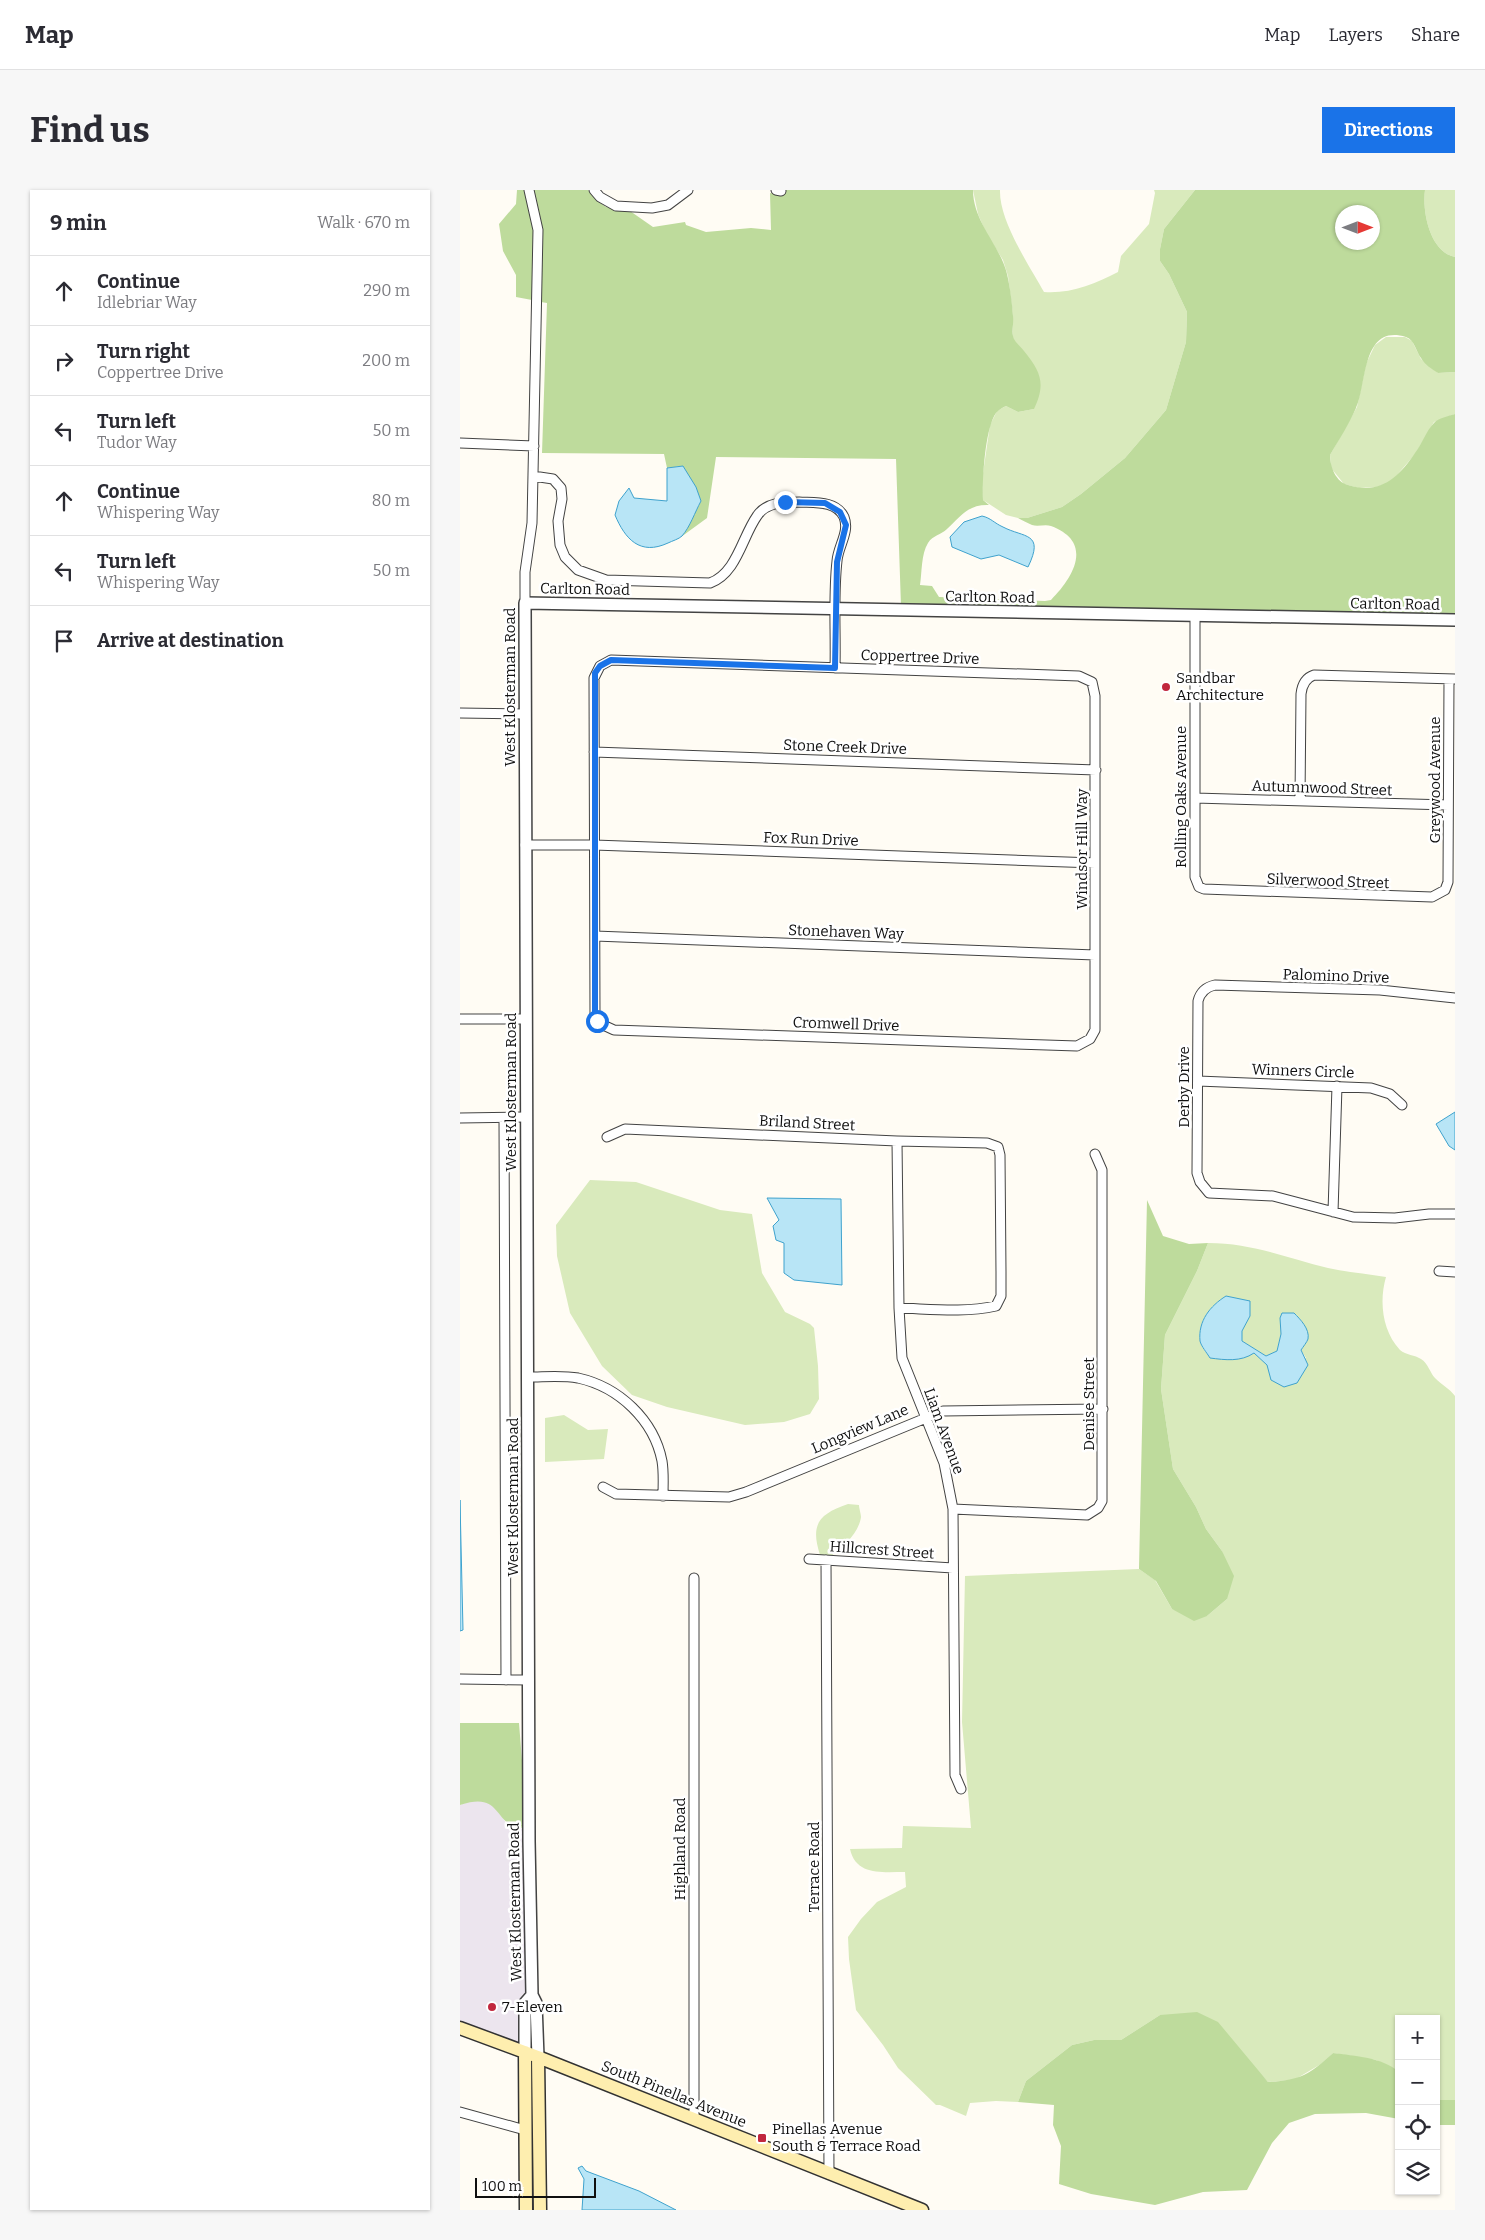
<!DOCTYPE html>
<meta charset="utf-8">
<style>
body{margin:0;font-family:Bitter,serif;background:#f7f7f7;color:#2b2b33}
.controls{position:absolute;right:15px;bottom:15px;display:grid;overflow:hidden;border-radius:0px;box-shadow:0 1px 4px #0004}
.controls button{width:45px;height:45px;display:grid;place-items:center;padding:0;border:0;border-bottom:1px solid #e1e1e2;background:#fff;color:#2b2b33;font:25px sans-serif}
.compass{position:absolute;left:875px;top:15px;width:45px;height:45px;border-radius:50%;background:#fff;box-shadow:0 1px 4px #0004;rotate:90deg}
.scale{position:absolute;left:15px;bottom:12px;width:121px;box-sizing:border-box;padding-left:5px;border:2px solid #101010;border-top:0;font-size:14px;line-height:18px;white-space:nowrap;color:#101010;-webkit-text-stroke:4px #fff;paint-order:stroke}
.stop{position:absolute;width:15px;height:15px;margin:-11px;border:4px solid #1a73e8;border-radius:50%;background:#fff}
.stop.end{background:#1a73e8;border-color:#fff;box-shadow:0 1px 5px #0008}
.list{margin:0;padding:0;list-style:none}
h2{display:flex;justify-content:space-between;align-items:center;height:65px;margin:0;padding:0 20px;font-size:21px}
h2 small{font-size:16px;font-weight:400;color:#7c7c81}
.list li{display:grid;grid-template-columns:32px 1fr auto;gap:15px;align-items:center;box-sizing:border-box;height:70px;padding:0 20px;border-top:1px solid #e1e1e2}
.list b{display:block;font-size:19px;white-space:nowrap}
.list p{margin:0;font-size:16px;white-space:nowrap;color:#7c7c81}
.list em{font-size:16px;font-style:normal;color:#7c7c81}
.icon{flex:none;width:28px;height:28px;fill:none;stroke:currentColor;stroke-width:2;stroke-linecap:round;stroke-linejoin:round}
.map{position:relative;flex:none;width:995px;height:2020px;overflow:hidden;border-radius:0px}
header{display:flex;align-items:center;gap:30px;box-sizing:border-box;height:70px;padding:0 25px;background:#fff;border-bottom:1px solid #e1e1e2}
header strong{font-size:24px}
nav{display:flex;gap:28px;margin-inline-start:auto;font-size:18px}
.intro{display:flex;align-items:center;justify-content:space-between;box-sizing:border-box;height:120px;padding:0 30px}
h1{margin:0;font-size:35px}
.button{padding:12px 22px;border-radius:0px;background:#1a73e8;color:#fff;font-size:18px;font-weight:700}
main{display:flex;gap:30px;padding:0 30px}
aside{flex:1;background:#fff;border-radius:0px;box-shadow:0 1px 4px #0004}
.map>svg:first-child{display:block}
.industrial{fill:#ece5ee}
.green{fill:#d9eabc;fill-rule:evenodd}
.forest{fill:#bedb9c;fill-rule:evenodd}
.water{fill:#b8e5f6;stroke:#3fa2cd}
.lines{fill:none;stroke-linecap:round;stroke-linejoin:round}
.minor-casing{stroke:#434343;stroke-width:11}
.tertiary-casing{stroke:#434343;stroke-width:14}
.secondary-casing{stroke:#323232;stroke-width:15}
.minor{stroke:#fff;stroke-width:9}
.tertiary{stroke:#fff;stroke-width:11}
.secondary{stroke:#feeeaf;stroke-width:12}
.route{stroke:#1a73e8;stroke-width:6}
.poi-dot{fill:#c1273e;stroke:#fff;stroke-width:2}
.labels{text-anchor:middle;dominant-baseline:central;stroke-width:5;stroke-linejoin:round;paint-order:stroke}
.street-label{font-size:15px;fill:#101010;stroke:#fff}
.poi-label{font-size:15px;fill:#101010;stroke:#fff;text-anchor:start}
</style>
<header>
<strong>Map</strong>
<nav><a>Map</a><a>Layers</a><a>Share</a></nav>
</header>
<div class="intro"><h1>Find us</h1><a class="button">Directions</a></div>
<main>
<aside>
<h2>9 min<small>Walk · 670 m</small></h2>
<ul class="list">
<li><svg class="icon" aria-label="ahead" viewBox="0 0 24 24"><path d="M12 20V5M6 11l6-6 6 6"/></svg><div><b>Continue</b><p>Idlebriar Way</p></div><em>290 m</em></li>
<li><svg class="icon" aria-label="right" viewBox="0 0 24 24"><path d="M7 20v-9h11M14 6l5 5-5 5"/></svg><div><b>Turn right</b><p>Coppertree Drive</p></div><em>200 m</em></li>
<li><svg class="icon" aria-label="left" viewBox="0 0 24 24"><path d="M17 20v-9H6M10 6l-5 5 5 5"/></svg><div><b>Turn left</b><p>Tudor Way</p></div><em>50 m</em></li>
<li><svg class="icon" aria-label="ahead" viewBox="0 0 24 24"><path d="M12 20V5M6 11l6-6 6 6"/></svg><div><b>Continue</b><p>Whispering Way</p></div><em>80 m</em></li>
<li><svg class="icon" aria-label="left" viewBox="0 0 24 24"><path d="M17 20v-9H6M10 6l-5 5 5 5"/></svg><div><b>Turn left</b><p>Whispering Way</p></div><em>50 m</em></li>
<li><svg class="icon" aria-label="arrive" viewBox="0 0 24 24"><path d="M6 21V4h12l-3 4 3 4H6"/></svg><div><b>Arrive at destination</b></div></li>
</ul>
</aside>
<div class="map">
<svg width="995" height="2020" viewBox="0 0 995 2020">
<rect width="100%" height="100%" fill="#fffcf4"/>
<!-- industrial -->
<path class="industrial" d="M 11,1611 L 24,1611 L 34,1616 L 47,1634 L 64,1638 L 67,1802 L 60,1856 L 0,1834 L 0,1615 Z"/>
<!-- green -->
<path class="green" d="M 513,0 L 540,0 C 539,31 569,75 584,102 C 610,104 635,94 658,82 L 661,66 L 689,34 L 695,3 L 694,0 L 735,0 L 704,39 L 700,59 L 700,71 L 709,84 L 727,122 L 726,152 L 706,220 L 665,268 L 621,304 L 602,317 L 567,328 L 558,328 L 546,325 L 523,310 L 522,290 L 530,235 L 537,221 L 546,216 L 558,222 L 574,219 L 553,148 L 553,125 L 548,86 L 543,70 L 526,43 L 518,24 Z
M 995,0 L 995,67 C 970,62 962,22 965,0 Z
M 926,147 L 945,147 L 952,151 L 961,169 L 978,183 L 995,182 L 995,224 L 974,232 L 956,263 L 931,292 L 917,297 L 899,298 L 884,294 L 871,278 L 870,265 L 897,217 L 906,174 L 915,155 Z
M 130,990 L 176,992 L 260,1020 L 292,1024 L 302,1083 L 325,1122 L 350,1134 L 354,1138 L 358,1176 L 359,1209 L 350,1224 L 324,1232 L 285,1235 L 207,1217 L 172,1205 L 142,1176 L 110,1123 L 97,1066 L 96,1035 Z
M 748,1053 C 792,1053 827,1068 868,1078 C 887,1082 907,1084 926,1087 C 919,1111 922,1141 940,1160 C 946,1165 955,1165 961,1169 C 968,1173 970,1183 975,1188 C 982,1195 989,1198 995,1206 L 995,1910 L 976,1910 L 976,1829 L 939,1829 L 939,1882 L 916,1870 L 873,1863 L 861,1874 L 834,1890 L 808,1892 L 795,1878 L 700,1825 L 661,1850 L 634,1850 L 612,1855 L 566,1891 L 558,1912 L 536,1911 L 510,1913 L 506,1926 L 480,1915 L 476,1915 L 438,1878 L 423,1855 L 396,1820 L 389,1769 L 388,1747 L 401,1729 L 417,1712 L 446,1697 L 445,1682 C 422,1682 396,1686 390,1659 L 442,1658 L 443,1636 L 511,1638 L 502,1532 L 505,1386 L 679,1379 L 695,1390 L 712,1419 L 747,1426 L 767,1409 L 762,1361 L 746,1339 L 736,1317 L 713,1279 L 701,1199 L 705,1145 L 737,1081 ZM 766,1106 L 789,1111 L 790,1126 L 782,1141 L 782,1151 L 806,1166 L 817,1161 L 821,1144 L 820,1128 L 840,1129 C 850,1143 849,1146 841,1160 L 846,1168 L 807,1175 L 794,1163 L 778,1169 L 750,1168 C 747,1163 740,1156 740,1151 C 738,1131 750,1116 766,1106 Z
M 104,1225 L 128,1240 L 148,1239 L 144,1269 L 85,1272 L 85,1228 Z
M 388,1314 L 399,1315 C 399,1318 401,1324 401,1327 C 399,1343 382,1358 371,1366 L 360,1365 C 350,1334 359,1324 388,1314 Z"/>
<!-- forest -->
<path class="forest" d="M 57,0 L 65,0 L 73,41 L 72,110 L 56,107 L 56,85 L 43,61 L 39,34 L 56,14 Z
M 74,0 L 128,0 L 136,10 L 146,17 L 170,21 L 193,37 L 225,32 L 226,35 L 246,42 L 291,38 L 311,40 L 310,3 L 324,5 L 325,0 L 513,0 C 513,32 540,55 547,84 C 550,97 552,113 553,126 C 554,133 551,143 554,149 C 556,153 561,157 564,161 C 581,182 586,194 574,219 L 558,222 L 546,216 C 542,218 538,220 536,223 C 525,238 522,291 523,310 L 529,315 C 508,314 500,327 487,339 C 481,345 473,345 468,353 C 461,364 462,383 460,395 L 472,396 L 479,407 L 585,411 L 591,410 C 614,387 634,352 591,336 C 585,334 578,337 572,335 C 567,333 562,330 558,328 L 567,328 L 602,317 L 621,304 L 665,268 L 706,220 L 726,152 L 727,122 L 709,84 L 700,71 L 700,59 L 704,39 L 735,0 L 965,0 C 962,22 970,62 995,67 L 995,182 L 978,183 C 972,179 965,175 961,168 C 956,162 955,150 946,147 C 901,133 907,196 896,218 C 889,234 879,250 870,265 C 870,277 876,292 888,295 C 920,305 938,288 955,263 C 962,254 966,241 974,233 C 978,228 989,226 995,224 L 995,423 L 441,416 L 436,269 L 256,267 L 247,328 L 221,347 L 241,311 L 223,276 L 207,278 L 204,264 L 82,263 L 87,113 L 81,112 L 83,40 ZM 882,22 L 912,22 L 912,52 L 882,52 Z
M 687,1010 L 703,1046 L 729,1054 L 748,1053 L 737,1081 L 705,1145 L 701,1199 L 713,1279 L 736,1317 L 746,1339 L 762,1361 L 774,1386 L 767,1409 L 747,1426 L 734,1431 L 712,1419 L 696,1391 L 679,1379 Z
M 0,1533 L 59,1533 L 64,1596 L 64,1638 C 32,1637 44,1600 0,1615 Z
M 737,1822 L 758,1832 L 808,1892 C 841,1890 849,1885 873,1863 C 895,1866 922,1867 939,1882 L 939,1929 L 906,1923 L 855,1924 L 829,1933 L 812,1953 L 787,2000 L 743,2002 L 695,2015 L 631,2004 L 599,1994 L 601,1956 L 593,1935 L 594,1915 L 558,1912 L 566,1891 L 612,1855 L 634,1850 L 661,1850 L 700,1825 Z
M 976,1910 L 995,1910 L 995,1935 L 976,1935 Z"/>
<!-- water -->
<path class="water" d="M 223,276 L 236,297 L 241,311 C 235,322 230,337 222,346 C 219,349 212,351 208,353 C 180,366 165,349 155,325 L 159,311 L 169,298 L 174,308 L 207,311 L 207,278 Z
M 522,326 C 531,328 534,333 543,337 C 564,348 585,342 568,377 L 539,365 L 521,369 L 492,357 L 490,347 L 504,332 Z
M 995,922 L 995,960 L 989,956 L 976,934 Z
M 307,1008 L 381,1009 L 382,1095 L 334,1090 L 324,1083 L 324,1053 L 316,1050 L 313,1036 L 319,1030 Z
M 766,1106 L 790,1111 L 790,1126 L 782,1141 L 782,1151 L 806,1166 L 817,1161 L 821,1144 L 820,1128 L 822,1123 L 834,1123 C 840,1129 850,1139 848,1149 C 847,1152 843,1157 841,1160 L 848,1175 L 837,1193 L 824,1197 L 811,1190 L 807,1175 L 794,1163 C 781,1172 765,1170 750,1168 C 747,1163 741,1156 740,1151 C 738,1131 750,1116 766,1106 Z
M 0,1310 L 3,1440 L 0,1441 Z
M 122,1976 L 126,1981 L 179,2001 L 216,2020 L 122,2020 L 124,1989 L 118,1978 Z"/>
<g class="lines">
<defs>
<path id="minor" d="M 134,0 L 140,7 L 156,16 L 192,18 L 208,15 L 228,0
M 316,0 L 321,1
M 0,253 L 74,256
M 73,286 L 93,289 L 101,298 L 102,309 L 98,331 L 100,355 L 105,367 L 118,380 L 146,390 L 250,393 C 277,383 282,347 297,326 C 306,312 324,312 339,312 C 353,313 376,310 384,327 C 390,342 378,356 377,371 C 373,406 376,443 375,478
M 65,413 L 65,382 L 72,333 L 78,40 L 69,0
M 735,426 L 735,687 L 739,697 L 744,699 L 972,707 L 985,700 L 988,692 L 989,489
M 151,470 L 619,486 L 632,492 L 635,506 L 635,840 L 630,849 L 617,856 L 154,840 L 141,834 L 135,826 L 134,488 L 140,476 Z
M 0,523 L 64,524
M 134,562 L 636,580
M 735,608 L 988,615
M 840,610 L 841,504 C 842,495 845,488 854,485 L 995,489
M 65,655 L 134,655 L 635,673
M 135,746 L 635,765
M 995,808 L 920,800 L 755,795 C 746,797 740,803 738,811 L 737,983 L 740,992 L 749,1003 L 813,1006 L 893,1027 L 935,1028 L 969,1024 L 995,1024
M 0,829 L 66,829
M 738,891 L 911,898 L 930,904 L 942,915
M 0,928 L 66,927
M 44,928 L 46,1490
M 147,947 L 165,939 L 437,951 L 527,953 L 538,957 L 540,965 L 541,1082 L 541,1106 L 536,1116 C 504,1123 471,1119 439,1118
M 437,951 L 439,1118 L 442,1168 L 484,1273 L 493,1319 L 495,1585 L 501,1599
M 873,1022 L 877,896
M 979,1081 L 995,1082
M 68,1187 C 84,1187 102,1185 118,1188 C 159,1197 194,1230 202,1271 C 204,1283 203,1295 203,1306
M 143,1297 L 156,1304 L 269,1307 L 286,1302 L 483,1221 L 643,1219
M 493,1319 L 627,1325 L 638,1318 L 642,1311 L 642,980 L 635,964
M 349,1369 L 493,1378
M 366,1370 L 369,1984
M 0,1489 L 69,1490
M 0,1922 L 65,1940
M 234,1930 L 234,1388"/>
<path id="tertiary" d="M 65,1862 L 65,1813 L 72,1805
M 78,1867 L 76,1813 L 72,1805 L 69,1651 L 65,413 L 995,430"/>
<path id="secondary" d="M 0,1838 L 78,1867 L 462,2020
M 65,1862 L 66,2020
M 78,1867 L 80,2020"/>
</defs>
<!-- minor casing -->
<use href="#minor" class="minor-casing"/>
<!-- tertiary casing -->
<use href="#tertiary" class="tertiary-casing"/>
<!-- secondary casing -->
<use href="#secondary" class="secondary-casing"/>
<!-- minor -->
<use href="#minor" class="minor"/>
<!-- tertiary -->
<use href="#tertiary" class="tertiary"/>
<!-- secondary -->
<use href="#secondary" class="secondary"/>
</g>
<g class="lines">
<!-- route -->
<path class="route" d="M 137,831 L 135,826 L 135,483 L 140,476 L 151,470 L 375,478 L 377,372 L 386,335 L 380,322 L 365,313 L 325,312"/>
</g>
<!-- markers -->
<g class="poi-dot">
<circle cx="706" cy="497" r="5"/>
<circle cx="32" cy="1817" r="5"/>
<rect x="297" y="1943" width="10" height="10" rx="2.5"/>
</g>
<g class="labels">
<!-- street labels -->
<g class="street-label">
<text transform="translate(125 399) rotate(1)">Carlton Road</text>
<text transform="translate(530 407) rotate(1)">Carlton Road</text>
<text transform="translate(935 414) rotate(1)">Carlton Road</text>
<text transform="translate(460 467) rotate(2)">Coppertree Drive</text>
<text transform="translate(50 497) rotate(-90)">West Klosterman Road</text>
<text transform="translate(385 557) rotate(2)">Stone Creek Drive</text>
<text transform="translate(975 590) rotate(-90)">Greywood Avenue</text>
<text transform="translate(862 598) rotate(2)">Autumnwood Street</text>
<text transform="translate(721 607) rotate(-90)">Rolling Oaks Avenue</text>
<text transform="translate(351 649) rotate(2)">Fox Run Drive</text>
<text transform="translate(622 659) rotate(-90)">Windsor Hill Way</text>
<text transform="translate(868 691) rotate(2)">Silverwood Street</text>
<text transform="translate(386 742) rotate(2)">Stonehaven Way</text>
<text transform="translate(876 786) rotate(2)">Palomino Drive</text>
<text transform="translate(386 834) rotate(2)">Cromwell Drive</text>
<text transform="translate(843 881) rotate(2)">Winners Circle</text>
<text transform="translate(724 897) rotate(-90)">Derby Drive</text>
<text transform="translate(51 902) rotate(-90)">West Klosterman Road</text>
<text transform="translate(347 933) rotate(3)">Briland Street</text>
<text transform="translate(629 1214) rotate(-90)">Denise Street</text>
<text transform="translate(400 1239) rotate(-23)">Longview Lane</text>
<text transform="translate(484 1241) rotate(70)">Liam Avenue</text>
<text transform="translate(53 1307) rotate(-90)">West Klosterman Road</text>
<text transform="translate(422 1360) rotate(4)">Hillcrest Street</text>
<text transform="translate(220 1659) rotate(-90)">Highland Road</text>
<text transform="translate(354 1677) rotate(-90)">Terrace Road</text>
<text transform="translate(55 1712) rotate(-91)">West Klosterman Road</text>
<text transform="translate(214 1904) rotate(22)">South Pinellas Avenue</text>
</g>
<!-- poi labels -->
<g class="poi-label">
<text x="716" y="488">Sandbar<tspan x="716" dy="17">Architecture</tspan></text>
<text x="42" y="1817">7-Eleven</text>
<text x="312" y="1939">Pinellas Avenue<tspan x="312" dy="17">South &amp; Terrace Road</tspan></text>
</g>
</g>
</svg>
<div class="controls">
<button>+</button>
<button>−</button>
<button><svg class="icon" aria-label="locate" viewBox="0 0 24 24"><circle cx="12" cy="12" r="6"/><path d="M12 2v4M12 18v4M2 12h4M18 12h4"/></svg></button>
<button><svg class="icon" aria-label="layers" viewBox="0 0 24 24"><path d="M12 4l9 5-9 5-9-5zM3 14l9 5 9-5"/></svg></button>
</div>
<svg class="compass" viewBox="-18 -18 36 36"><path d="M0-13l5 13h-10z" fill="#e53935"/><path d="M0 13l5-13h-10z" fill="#7c7c81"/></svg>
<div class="scale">100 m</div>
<div class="stop" style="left:137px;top:831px"></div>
<div class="stop end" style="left:325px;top:312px"></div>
</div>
</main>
